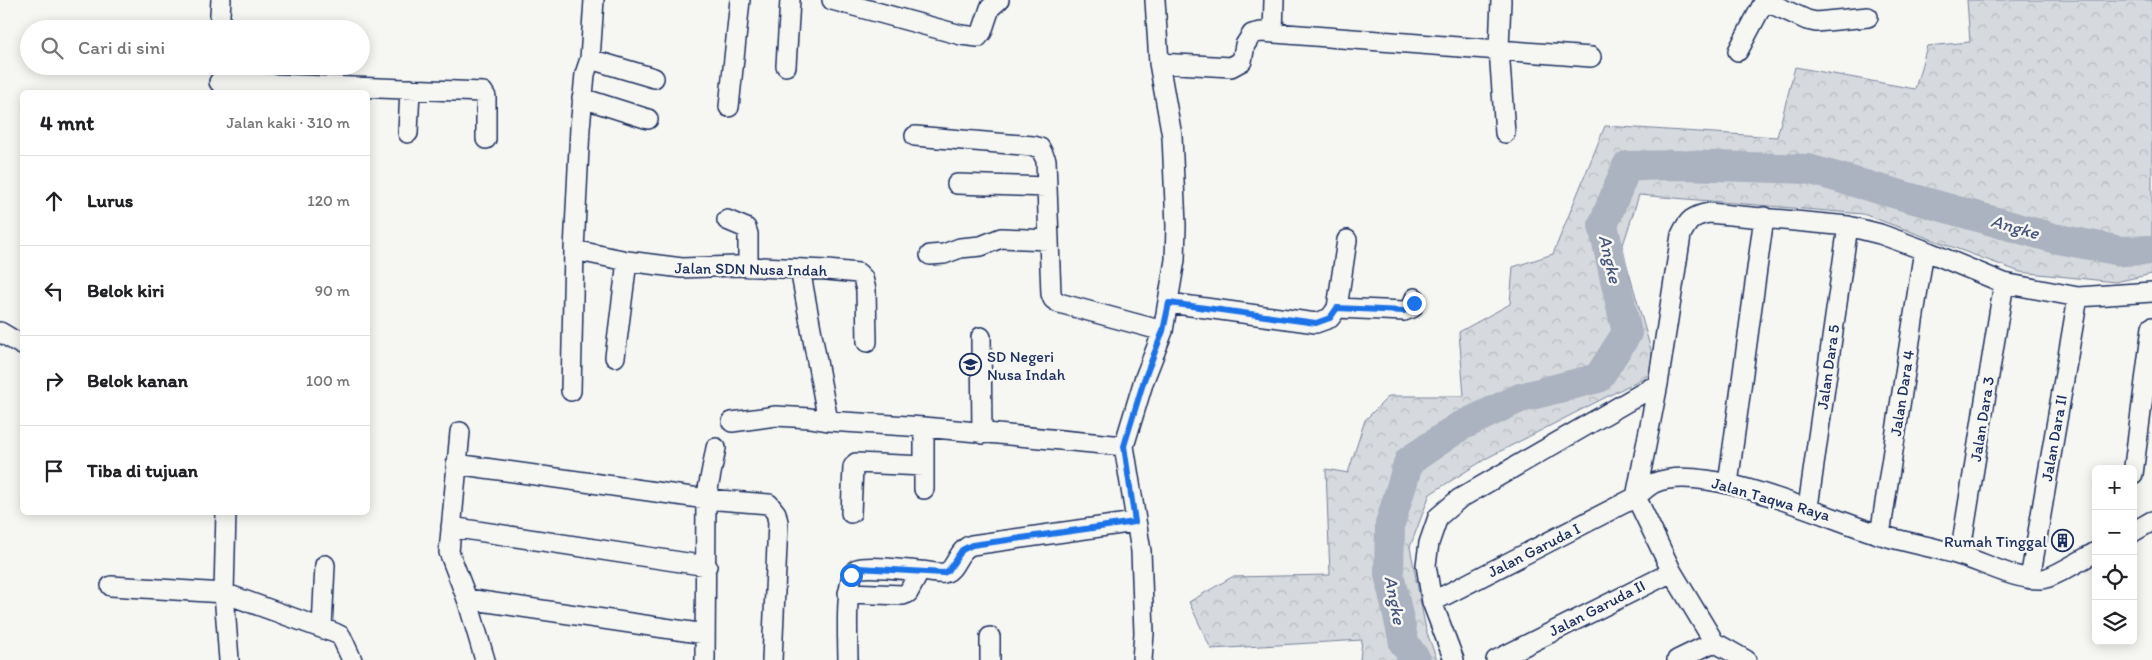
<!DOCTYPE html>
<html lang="id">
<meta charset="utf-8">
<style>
body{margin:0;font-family:Itim,sans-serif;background:#f6f6f6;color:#202124}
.controls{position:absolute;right:15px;bottom:15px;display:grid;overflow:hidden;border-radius:8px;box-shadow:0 2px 12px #0003}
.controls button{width:45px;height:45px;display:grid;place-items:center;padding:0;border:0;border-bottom:1px solid #e0e0e0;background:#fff;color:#202124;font:25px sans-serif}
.stop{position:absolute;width:15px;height:15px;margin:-11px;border:4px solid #1a73e8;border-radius:50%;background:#fff}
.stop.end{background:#1a73e8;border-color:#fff;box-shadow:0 1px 5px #0008}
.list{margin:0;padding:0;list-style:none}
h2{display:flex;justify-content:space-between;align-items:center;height:65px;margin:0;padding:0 20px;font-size:21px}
h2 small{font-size:16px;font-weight:400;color:#757577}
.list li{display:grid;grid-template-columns:32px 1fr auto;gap:15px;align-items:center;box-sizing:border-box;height:90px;padding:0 20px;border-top:1px solid #e0e0e0}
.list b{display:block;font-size:19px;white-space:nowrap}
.list em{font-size:16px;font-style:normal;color:#757577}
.icon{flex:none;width:28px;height:28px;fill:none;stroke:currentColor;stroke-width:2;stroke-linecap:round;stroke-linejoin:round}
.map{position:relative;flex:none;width:2152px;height:660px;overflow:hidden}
.search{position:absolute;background:#fff;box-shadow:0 2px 12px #0003;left:20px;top:20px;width:350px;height:55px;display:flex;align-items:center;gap:12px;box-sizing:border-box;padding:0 18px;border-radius:28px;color:#757577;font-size:19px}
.panel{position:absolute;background:#fff;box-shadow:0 2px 12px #0003;left:20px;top:90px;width:350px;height:425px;border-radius:8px}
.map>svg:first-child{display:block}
.forest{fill:url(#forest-crowns);stroke:#78849e}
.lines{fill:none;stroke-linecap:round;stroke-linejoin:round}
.river{stroke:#abb2c0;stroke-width:30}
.minor-casing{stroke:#1b2f5e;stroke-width:22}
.minor{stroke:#f6f6f2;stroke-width:19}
.route{stroke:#1a73e8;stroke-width:6}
.labels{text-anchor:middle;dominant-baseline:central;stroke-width:5;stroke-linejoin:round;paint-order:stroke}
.street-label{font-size:16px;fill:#1b2f5e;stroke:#f6f6f2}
.poi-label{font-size:16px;fill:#1b2f5e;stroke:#f6f6f2;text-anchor:start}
.water-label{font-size:18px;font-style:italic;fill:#46567b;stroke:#f6f6f2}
</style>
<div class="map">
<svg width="2152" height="660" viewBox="0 0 2152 660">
<defs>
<pattern id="forest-crowns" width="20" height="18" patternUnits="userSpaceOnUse" patternTransform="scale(1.25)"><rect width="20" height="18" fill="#d6d9dd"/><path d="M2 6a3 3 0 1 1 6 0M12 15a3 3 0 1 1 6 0" fill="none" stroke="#b7bbc0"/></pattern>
</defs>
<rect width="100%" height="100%" fill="#f6f6f2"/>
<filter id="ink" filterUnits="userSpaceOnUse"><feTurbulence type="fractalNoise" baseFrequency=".02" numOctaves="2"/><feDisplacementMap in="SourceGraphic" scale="10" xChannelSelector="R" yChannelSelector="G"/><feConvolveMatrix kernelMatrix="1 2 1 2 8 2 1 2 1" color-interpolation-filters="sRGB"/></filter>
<g filter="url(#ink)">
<!-- forest -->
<path class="forest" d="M 1967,0 L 2152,0 L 2152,274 L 2115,282 L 2020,272 L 1863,214 L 1639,195 L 1622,248 L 1657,371 L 1487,458 L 1430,494 L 1410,547 L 1426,630 L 1437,660 L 1360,660 L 1362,640 L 1211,649 L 1189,602 L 1232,577 L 1330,575 L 1326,469 L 1348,473 L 1365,420 L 1389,396 L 1464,396 L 1459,332 L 1510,304 L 1513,267 L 1553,254 L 1605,126 L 1777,137 L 1795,67 L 1915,89 L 1927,46 L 1970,42 Z"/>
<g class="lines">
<!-- river -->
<path class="river" d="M 1416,660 L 1404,643 L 1389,574 L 1390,524 L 1409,461 L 1459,427 L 1520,398 L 1598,378 L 1627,333 L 1603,225 L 1627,166 L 1683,165 L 1808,169 L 2053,238 L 2121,251 L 2152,250"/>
<defs>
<path id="minor" d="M 832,0 L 961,35 L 978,37 L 982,32 L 990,8 L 999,0
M 1501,0 L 1499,49 L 1505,133
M 1765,1 L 1807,20 L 1816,22 L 1868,17
M 219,29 L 221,0
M 1273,32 L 1274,0
M 1738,51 L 1765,0
M 590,59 L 654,78
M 1159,63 L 1231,67 L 1242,61 L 1245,45 L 1252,34 L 1261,32 L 1591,57
M 786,66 L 790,0
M 219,82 L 483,92 L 486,97 L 486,139
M 582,98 L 648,119
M 729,107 L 740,0
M 408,133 L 410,89
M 915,136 L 1033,146 L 1040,148 L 1046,160 L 1051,294 L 1053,299 L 1059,303 L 1163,331
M 957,184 L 1047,187
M 727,220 L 746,228 L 748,234 L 748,267
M 574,250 L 627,261 L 682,268 L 736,266 L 827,270 L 858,273 L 863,278 L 866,290 L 867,342
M 930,255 L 944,254 L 960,248 L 981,246 L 1001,238 L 1049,240
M 800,269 L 828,421
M 1169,303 L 1316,323 L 1330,318 L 1337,308 L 1347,240
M 1337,308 L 1404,311 L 1412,308 L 1415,298
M 0,332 L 22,345
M 981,337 L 982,434
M 615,357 L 627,261
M 571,391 L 574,250 L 580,128 L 585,74 L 590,59 L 594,0
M 732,422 L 776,416 L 810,418 L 828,421 L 924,427 L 1124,446
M 924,427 L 924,489
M 460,432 L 449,552 L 467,599 L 485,660
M 456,464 L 706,499 L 769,504 L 776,513 L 778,522 L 772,660
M 2133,474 L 2152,327
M 1728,484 L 1764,217
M 1808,507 L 1848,226
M 226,512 L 224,593 L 229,660
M 851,513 L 853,467 L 856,463 L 924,466
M 451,527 L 707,566
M 2133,532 L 2152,521
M 1880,535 L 1924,250
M 1960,555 L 2004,283
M 2030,579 L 2078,297
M 111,586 L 224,593 L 335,633 L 341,636 L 352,660
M 848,593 L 903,595 L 908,593 L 920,571 C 927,571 937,574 944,573 C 956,571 957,549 972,545 L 1135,522
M 467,599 L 705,634
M 1432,602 L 1636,497 L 1658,384 L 1681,235 C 1688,220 1693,216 1709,213 L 1848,226 L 1880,234 L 1924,250 L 2004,283 L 2078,297 L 2152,292
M 322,628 L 325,565
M 990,637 L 990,660
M 705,660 L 706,499 L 716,448
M 848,660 C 848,645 844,575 857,569 C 868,565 906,570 920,571
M 1142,660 L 1144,633 L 1141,551 L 1124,446 L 1144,380 L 1163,331 L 1175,260 L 1176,226 L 1172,136 L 1159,63 L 1155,0
M 1454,660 L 1432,602 L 1426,565 L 1429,543 L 1438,517 L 1459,499 L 1658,384
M 1496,660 L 1672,572
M 1677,660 L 1714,642
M 1746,660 L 1714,642 L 1672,572 L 1636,497 C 1642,492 1648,486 1654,483 C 1706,461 1828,519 1881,535 C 1907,543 1936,547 1962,556 C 1987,564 2015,580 2042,579 C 2051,579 2085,558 2096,552"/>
</defs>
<!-- minor casing -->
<use href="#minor" class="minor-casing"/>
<!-- minor -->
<use href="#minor" class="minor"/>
</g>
</g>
<g class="lines" filter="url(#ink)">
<!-- route -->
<path class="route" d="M 851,575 L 859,568 L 943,573 L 948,571 L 962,550 L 972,545 L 1135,522 L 1124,446 L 1144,380 L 1163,331 L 1169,303 L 1316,323 L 1330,318 L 1337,308 L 1404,311 L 1412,308 L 1414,303"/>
</g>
<!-- icons -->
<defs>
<symbol id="school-ring" viewBox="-11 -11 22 22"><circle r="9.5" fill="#f6f6f2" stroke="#1b2f5e" stroke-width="1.5"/><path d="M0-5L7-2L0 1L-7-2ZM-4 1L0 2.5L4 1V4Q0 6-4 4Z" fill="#1b2f5e"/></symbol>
<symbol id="building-ring" viewBox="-11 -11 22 22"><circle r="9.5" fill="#f6f6f2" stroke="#1b2f5e" stroke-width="1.5"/><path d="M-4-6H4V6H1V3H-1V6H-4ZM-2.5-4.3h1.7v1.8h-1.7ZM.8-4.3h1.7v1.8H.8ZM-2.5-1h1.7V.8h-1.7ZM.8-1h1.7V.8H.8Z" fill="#1b2f5e"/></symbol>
</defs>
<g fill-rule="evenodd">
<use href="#school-ring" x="958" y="352" width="25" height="25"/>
<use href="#building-ring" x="2050" y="528" width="25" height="25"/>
</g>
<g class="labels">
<!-- street labels -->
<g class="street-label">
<text transform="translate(751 269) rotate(1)">Jalan SDN Nusa Indah</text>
<text transform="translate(1828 367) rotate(-82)">Jalan Dara 5</text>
<text transform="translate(1902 393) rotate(-81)">Jalan Dara 4</text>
<text transform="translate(1982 419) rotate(-81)">Jalan Dara 3</text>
<text transform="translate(2054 438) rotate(-80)">Jalan Dara II</text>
<text transform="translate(1771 499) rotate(16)">Jalan Taqwa Raya</text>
<text transform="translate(1534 550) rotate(-27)">Jalan Garuda I</text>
<text transform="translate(1597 608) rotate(-27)">Jalan Garuda II</text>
</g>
<!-- poi labels -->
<g class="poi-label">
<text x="987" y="356">SD Negeri<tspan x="987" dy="18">Nusa Indah</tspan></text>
<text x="2047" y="541" text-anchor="end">Rumah Tinggal</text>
</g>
<!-- water labels -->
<g class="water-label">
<text transform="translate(2015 227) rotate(16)">Angke</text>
<text transform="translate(1610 259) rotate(77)">Angke</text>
<text transform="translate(1395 600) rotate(79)">Angke</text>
</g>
</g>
</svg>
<div class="controls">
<button>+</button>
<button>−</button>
<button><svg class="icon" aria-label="locate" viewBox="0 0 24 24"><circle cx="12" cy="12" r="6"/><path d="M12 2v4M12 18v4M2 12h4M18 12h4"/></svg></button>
<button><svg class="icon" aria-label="layers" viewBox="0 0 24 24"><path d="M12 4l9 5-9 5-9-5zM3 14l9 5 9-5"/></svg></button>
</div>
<div class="stop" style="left:851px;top:575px"></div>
<div class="stop end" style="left:1414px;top:303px"></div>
<div class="search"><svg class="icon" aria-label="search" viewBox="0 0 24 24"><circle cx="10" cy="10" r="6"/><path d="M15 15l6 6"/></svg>Cari di sini</div>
<section class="panel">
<h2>4 mnt<small>Jalan kaki · 310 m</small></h2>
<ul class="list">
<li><svg class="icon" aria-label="ahead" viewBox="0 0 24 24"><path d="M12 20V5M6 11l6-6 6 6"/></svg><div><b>Lurus</b></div><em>120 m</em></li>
<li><svg class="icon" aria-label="left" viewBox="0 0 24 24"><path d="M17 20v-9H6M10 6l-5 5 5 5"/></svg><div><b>Belok kiri</b></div><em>90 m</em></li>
<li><svg class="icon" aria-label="right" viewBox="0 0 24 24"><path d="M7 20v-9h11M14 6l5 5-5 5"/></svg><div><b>Belok kanan</b></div><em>100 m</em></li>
<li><svg class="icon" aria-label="arrive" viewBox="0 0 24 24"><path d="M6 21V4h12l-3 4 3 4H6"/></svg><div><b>Tiba di tujuan</b></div></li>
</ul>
</section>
</div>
